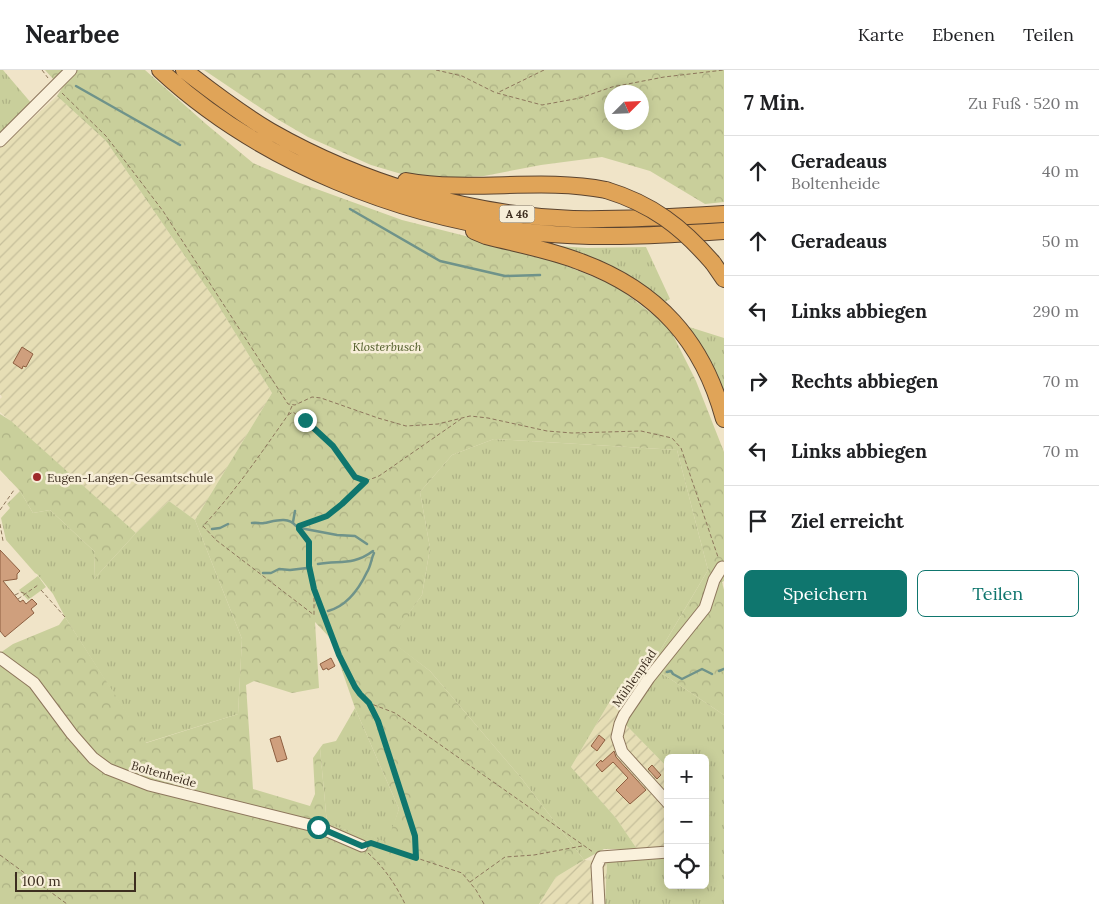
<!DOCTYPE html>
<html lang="de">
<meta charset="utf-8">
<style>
body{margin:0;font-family:Lora,serif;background:#f6f6f6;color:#202124}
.controls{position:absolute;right:15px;bottom:15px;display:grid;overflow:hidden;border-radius:8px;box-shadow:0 2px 12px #0003}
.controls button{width:45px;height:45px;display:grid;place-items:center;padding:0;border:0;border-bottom:1px solid #e0e0e0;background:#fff;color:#202124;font:25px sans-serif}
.compass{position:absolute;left:604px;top:15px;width:45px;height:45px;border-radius:50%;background:#fff;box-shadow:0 2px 12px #0003;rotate:66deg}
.scale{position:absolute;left:15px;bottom:12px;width:121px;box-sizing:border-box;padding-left:5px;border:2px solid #3d2e20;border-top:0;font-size:14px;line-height:18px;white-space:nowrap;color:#3d2e20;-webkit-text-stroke:4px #f7eed8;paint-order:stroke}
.stop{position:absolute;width:15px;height:15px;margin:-11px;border:4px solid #0f766e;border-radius:50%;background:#fff}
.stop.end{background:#0f766e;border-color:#fff;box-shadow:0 1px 5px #0008}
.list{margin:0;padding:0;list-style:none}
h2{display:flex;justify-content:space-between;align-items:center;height:65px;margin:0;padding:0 20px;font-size:21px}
h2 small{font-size:16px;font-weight:400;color:#757577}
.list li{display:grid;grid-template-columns:32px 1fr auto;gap:15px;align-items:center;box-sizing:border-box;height:70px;padding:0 20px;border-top:1px solid #e0e0e0}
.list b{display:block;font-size:19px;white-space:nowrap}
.list p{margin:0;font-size:16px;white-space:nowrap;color:#757577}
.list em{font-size:16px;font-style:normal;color:#757577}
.actions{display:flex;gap:10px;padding:15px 20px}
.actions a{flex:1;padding:11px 0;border:1px solid #0f766e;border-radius:8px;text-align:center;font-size:18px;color:#0f766e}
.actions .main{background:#0f766e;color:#fff}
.icon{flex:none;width:28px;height:28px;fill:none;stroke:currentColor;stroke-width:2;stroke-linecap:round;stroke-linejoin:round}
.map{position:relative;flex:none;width:724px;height:834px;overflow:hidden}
header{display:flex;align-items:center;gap:30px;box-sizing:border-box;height:70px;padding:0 25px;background:#fff;border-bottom:1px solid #e0e0e0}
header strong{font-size:24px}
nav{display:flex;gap:28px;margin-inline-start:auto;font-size:18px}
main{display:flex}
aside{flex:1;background:#fff}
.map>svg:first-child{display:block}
.farmland{fill:url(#farmland-furrows)}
.grass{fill:url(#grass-tufts)}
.forest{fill:url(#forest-crowns);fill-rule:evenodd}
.park{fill:#c9cf9b}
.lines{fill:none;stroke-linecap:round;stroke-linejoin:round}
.stream{stroke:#6f938a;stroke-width:2.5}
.building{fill:#cf9f7d;stroke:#8d5f41}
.minor-casing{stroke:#8d765c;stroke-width:13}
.highway-casing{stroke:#5b4430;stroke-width:18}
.path{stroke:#8d765c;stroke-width:1;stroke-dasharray:4 2.5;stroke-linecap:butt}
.minor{stroke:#faf1dc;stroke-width:11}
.highway{stroke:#e0a458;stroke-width:16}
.highway-bridge-casing{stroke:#5b4430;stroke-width:18;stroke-linecap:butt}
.highway-bridge{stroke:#e0a458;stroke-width:16}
.route{stroke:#0f766e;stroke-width:6}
.poi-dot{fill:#9e2a2b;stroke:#f7eed8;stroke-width:2}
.labels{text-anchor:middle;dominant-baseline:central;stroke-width:5;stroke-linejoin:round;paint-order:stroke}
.shield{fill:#f7eed8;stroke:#756857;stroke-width:1}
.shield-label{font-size:11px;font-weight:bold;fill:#3d2e20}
.park-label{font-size:12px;font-style:italic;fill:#4d5a26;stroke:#f7eed8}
.poi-label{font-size:12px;fill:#3d2e20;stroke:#f7eed8;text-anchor:start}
.street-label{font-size:12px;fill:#3d2e20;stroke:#f7eed8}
</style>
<header>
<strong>Nearbee</strong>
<nav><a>Karte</a><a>Ebenen</a><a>Teilen</a></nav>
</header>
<main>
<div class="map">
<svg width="724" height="834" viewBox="0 0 724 834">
<defs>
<pattern id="farmland-furrows" width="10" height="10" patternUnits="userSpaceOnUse" patternTransform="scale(1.25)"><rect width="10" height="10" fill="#e6deb5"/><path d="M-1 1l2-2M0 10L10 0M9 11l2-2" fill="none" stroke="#c6bf9b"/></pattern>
<pattern id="grass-tufts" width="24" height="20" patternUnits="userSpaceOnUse" patternTransform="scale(1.25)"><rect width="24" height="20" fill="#c9cf9b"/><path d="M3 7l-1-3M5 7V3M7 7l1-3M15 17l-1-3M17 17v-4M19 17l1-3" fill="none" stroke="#aeb285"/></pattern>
<pattern id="forest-crowns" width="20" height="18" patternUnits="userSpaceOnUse" patternTransform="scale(1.25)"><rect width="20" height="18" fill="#c9cf9b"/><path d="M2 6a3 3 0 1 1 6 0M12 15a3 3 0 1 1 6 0" fill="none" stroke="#aeb285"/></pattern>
</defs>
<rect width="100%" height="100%" fill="#f0e4c8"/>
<!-- farmland -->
<path class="farmland" d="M 57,26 L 106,71 L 215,230 L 272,323 L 195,450 L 169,431 L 136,463 L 0,342 L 0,329 L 2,327 L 0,324 L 0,78 Z
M 613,626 L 627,633 L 625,654 L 668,698 L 668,779 L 637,779 L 616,748 L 571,697 Z
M 584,790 L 607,792 L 604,834 L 539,834 L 556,807 Z"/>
<!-- grass -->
<path class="grass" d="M 0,0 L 3,0 L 32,34 L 0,65 Z
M 544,175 L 587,178 L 646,177 L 670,229 L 661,234 L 626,203 L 587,187 Z
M 686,256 L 724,268 L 724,336 Z
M 494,369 L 677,380 L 708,500 L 651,596 L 627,633 L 613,626 L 571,697 L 616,748 L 637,779 L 604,779 L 584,790 L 522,709 L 430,601 L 389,570 L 422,525 L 430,478 L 420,422 L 452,385 Z
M 20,421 L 33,443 L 50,440 L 95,482 L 94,509 L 136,463 L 169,431 L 195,450 L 242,569 L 238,644 L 145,673 L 65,547 L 53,524 L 37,504 L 35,503 L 6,470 L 1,448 L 10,438 L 7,434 Z
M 660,602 L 724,645 L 724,834 L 605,834 L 607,792 L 668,787 L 668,815 L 705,815 L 705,688 L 668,688 L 668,698 L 625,654 L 639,627 Z
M 355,638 L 399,739 L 388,773 L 327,754 L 320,678 L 323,674 L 336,671 Z"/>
<!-- forest -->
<path class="forest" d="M 45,0 L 145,0 L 206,54 L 253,93 L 300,113 L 402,150 L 537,184 L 616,216 L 669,257 L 696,311 L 724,382 L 724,511 L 722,512 L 724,520 L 724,645 L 651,596 L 708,500 L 677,380 L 494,369 L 452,385 L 420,422 L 430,478 L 422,525 L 390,570 L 430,601 L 522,709 L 584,790 L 556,807 L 539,834 L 0,834 L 0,583 L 13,574 L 59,555 L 65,547 L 146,673 L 238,644 L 242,569 L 195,450 L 272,323 L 215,230 L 106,71 L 57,26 L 67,10 L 54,10 ZM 315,552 L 331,569 L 355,638 L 399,739 L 387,772 L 327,754 L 320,678 L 313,688 L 315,724 L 310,736 L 253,719 L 246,615 L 254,611 L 292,623 L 319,618 Z
M 204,0 L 724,0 L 724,132 L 705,134 L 650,101 L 602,87 L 541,95 L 484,106 L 420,109 L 398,103 L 371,95 L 308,67 L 277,49 ZM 612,22 L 642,22 L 642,52 L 612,52 Z
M 0,344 L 11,351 L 136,463 L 94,509 L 95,482 L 50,440 L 33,443 L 20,421 L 0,400 Z"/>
<!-- park -->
<path class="park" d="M 38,506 L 46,517 L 28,530 L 19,520 Z"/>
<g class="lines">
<!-- stream -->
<path class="stream" d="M 76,16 L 180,75
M 350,139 L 440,191 L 505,206 L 540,205
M 293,452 L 295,441
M 252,453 C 257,452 260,454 264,453 C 275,451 288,446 296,456
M 300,458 L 337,465 L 355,466 L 367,474
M 212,459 L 220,458 L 228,454
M 318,494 C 339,490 353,496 373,481
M 263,503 L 271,503 L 279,499 L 290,500 L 307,498
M 328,541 C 347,536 359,519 367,502 C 371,496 371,489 374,483
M 719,601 L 724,599
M 667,602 L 671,601 L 673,604 L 682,609 L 702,599 L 712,604"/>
</g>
<!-- building -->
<path class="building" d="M 22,277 L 33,284 L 26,297 L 23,296 L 22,299 L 13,293 Z
M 0,480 L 20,501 L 17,504 L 17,509 L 3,511 L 20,532 L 23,530 L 26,534 L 32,529 L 37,534 L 31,539 L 34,543 L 5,567 L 0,561 Z
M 331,588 L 335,596 L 328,600 L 327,598 L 323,600 L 320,594 Z
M 599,665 L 605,670 L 597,681 L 591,676 Z
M 280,666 L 287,689 L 277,692 L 270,669 Z
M 614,681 L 616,687 L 646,720 L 630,734 L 616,720 L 628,708 L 613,692 L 602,702 L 596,695 L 601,690 L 602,692 Z
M 652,695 L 661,705 L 657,709 L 648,699 Z"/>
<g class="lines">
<defs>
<path id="minor" d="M 0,71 L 71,0
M 0,588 L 34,613 L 72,664 L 93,688 L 108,699 L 149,715 L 318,757 L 362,776
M 668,733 L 622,682 L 617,667 L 620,654 L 624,645 L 649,608 L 705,538 L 714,510 L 722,497
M 599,834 L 597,796 L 601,787 L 668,782"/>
<path id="highway" d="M 160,0 C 260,93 405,150 539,163 C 601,169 663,165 724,161
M 184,0 C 212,22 240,43 270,61 C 361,113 468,145 573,149 C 623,150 674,147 724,144
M 406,111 C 472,123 540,107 606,120
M 474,161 L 486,166 C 517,174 551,180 581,192 C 657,220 703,271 724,349
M 713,193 L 724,209"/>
</defs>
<!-- minor casing -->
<use href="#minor" class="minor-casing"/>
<!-- highway casing -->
<use href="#highway" class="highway-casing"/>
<!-- path -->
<path class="path" d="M 42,0 L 48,8
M 436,0 L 462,6 L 496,23
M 544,0 L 497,23 L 542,35 L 580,28 L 612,17 L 664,7 L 724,0
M 62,23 L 106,66 L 163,141 L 288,334 L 295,335 L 312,327 L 321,328 L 378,348 L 406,356 L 438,354 L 470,346 L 488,348 L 547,361 L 572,363 L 641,361 L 672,368 L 681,378 L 718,487
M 292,336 L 288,345 C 261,383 235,422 203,456 L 216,470 L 314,545 L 314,521
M 288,345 L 293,342 L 305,351 L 333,376 L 355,407 L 366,411 L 342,434 L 327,446 L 299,456 L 299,459 L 309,472 L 311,477 L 309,496 L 313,519 L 344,595 L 360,624 L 369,633 L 395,643 L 593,782
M 366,411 L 379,406 L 461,349
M 0,440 L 14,420
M 0,454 L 3,471
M 41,520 L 65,547
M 15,525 L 21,522 L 26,524 L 31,530
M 18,529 L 38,515
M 370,633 L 378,651 L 415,766 L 416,788
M 371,773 L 462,803 L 476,820 L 484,834
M 368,783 C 384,797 396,815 405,834
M 0,785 L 67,834
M 470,812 L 505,787 L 534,785 L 582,776"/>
<!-- minor -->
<use href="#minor" class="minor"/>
<!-- highway -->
<use href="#highway" class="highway"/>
<defs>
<path id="highway-bridge" d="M 606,120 C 652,134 682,157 713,193"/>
</defs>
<!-- highway-bridge casing -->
<use href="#highway-bridge" class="highway-bridge-casing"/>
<!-- highway-bridge -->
<use href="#highway-bridge" class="highway-bridge"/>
</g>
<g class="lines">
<!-- route -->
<path class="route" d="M 305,350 L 333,376 L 355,407 L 366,411 L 342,434 L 327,446 L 299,456 L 299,459 L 309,472 L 309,496 L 314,519 L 339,585 L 355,617 L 360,624 L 369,633 L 378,651 L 415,766 L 416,788 L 371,773 L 362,776 L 318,757"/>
</g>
<!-- markers -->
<circle class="poi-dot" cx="37" cy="407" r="5"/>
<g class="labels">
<!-- shield labels -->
<rect class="shield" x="499.5" y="135.5" width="35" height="17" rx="4"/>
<g class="shield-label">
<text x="517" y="144">A 46</text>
</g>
<!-- park labels -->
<g class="park-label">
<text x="387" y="276">Klosterbusch</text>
</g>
<!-- poi labels -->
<g class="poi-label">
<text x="47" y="407">Eugen-Langen-Gesamtschule</text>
</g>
<!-- street labels -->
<g class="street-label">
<text transform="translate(634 608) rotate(-55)">Mühlenpfad</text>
<text transform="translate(164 704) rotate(16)">Boltenheide</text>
</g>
</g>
</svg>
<div class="controls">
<button>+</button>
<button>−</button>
<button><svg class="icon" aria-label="locate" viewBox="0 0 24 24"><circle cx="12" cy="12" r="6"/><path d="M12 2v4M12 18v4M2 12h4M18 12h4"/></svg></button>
</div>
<svg class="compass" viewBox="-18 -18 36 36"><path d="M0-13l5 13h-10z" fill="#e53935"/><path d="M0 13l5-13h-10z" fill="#757577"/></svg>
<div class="scale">100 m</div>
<div class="stop" style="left:318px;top:757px"></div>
<div class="stop end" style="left:305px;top:350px"></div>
</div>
<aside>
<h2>7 Min.<small>Zu Fuß · 520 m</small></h2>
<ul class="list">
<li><svg class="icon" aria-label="ahead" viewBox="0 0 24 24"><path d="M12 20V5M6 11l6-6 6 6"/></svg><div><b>Geradeaus</b><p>Boltenheide</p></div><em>40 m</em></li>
<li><svg class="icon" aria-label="ahead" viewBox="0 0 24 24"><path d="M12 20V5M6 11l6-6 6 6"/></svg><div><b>Geradeaus</b></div><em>50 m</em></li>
<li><svg class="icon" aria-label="left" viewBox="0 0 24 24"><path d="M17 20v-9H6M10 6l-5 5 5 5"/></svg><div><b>Links abbiegen</b></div><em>290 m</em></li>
<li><svg class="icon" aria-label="right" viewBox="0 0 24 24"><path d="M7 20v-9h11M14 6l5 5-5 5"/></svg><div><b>Rechts abbiegen</b></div><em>70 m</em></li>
<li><svg class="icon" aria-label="left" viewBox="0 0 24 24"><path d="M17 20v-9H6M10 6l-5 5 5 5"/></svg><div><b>Links abbiegen</b></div><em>70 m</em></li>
<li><svg class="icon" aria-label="arrive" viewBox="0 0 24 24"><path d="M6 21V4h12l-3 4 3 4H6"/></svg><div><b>Ziel erreicht</b></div></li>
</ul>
<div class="actions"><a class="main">Speichern</a><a>Teilen</a></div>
</aside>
</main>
